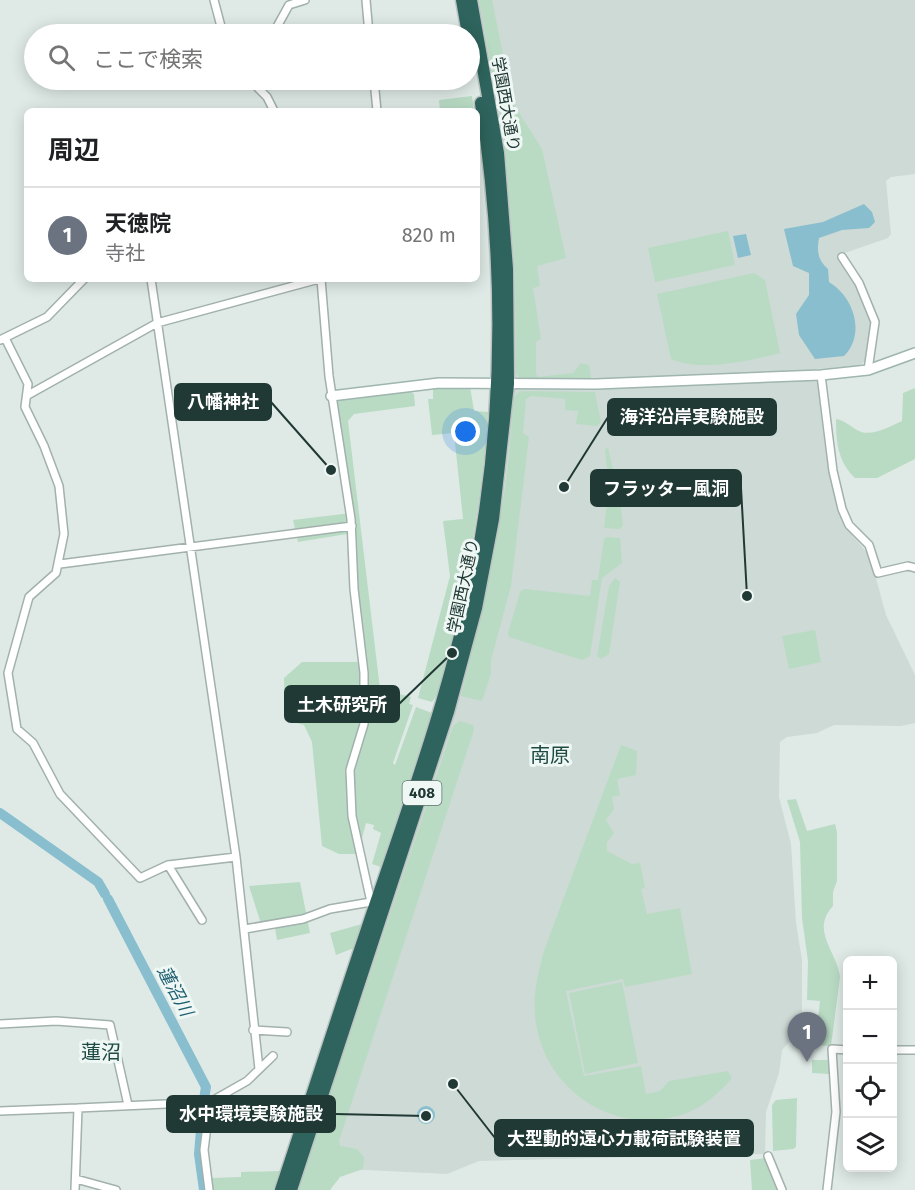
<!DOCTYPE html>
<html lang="ja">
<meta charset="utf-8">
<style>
body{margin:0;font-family:"Fira Sans","Noto Sans JP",sans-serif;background:#f2f2f2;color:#202124}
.controls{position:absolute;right:18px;bottom:18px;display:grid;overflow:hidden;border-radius:9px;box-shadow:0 3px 15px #0003}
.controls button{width:54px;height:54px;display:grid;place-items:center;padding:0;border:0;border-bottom:2px solid #e0e0e0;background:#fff;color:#202124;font:30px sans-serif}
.you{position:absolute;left:466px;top:432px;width:21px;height:21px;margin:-15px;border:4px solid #fff;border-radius:50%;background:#1a73e8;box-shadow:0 0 0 9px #1a73e833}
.badge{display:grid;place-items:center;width:39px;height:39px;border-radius:50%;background:#d93025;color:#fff;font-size:20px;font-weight:700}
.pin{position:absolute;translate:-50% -50px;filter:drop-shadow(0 2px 3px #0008)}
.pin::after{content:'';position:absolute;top:32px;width:21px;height:18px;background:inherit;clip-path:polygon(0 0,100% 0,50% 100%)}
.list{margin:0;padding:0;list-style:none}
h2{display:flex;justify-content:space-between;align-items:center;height:78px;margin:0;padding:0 24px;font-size:26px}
h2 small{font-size:20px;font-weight:400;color:#757577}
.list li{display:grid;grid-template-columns:39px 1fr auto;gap:18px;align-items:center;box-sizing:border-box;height:96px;padding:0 24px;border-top:2px solid #e0e0e0}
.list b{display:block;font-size:22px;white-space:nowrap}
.list p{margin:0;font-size:20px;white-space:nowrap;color:#757577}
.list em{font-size:20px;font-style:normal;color:#757577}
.icon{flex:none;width:33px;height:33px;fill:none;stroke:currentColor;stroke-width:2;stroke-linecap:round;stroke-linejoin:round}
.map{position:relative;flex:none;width:915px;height:1190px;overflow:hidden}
.search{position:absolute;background:#fff;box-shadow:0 3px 15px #0003;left:24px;top:24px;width:456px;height:66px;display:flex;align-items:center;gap:15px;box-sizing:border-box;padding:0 21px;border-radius:33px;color:#757577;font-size:22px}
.panel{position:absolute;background:#fff;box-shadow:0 3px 15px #0003;left:24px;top:108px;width:456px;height:174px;border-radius:9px}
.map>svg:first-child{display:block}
.built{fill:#cedad5}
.green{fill:#b9dbc4}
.water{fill:#89bece}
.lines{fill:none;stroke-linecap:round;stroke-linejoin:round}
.river{stroke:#89bece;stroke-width:10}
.street-casing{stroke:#a2b1ad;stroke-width:10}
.secondary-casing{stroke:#9fb5af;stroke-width:12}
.highway-casing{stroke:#bcc4c2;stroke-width:15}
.street{stroke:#fff;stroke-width:7}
.secondary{stroke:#fff;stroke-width:9}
.highway{stroke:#2e645d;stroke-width:12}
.labels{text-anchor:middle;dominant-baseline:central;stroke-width:6;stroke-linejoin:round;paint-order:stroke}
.shield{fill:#eff7f4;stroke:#5f726e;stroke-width:1.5}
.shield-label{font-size:15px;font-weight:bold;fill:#213934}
.street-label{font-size:16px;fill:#213934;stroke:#eff7f4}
.water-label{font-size:18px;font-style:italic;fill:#1e5e72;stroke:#eff7f4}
.quarter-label{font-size:20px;fill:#1e4a43;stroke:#eff7f4}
.leader{fill:none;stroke:#213934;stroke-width:2}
.callout-dot{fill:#213934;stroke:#eff7f4;stroke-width:2}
.callout{fill:#213934;stroke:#213934;stroke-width:2}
.callout-label{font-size:18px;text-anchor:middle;font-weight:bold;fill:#fff}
</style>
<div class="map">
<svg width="915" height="1190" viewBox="0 0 915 1190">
<rect width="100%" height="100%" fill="#dfeae6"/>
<!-- built -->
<path class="built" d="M 478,0 L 915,0 L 915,174 L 891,177 L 886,181 L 891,234 L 888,238 L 839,255 L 860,289 L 872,326 L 865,361 L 859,366 L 816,369 L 829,472 L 838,509 L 845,527 L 870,556 L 886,615 L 915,675 L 915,723 L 901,726 L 834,725 L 817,733 L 787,737 L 780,742 L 779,797 L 791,844 L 796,923 L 802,960 L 802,1022 L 796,1035 L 782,1050 L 779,1073 L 766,1112 L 765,1154 L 479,1161 L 447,1174 L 305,1167 L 459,697 L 493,566 L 505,483 L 515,374 L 514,274 L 503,135 Z"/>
<!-- green -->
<path class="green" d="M 479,0 L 492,0 L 513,103 L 542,149 L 566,258 L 537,266 L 540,286 L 533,288 L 541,339 L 536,342 L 536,374 L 538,377 L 573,373 L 581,363 L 589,365 L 591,378 L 523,381 L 516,374 L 515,274 L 504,135 Z
M 472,96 L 474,111 L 440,111 L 439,100 Z
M 728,231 L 735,265 L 655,282 L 648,248 Z
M 754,273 L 765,280 L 780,353 C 749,361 700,372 671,359 L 657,294 Z
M 470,386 L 474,411 L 488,412 C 483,490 470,565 452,641 C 449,656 442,691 432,702 L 418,698 L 450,576 L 443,521 L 463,519 L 454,433 L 432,435 L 428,399 L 433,399 L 433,389 L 436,387 Z
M 915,388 L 915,459 L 877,478 L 855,478 C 838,462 836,442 836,419 C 845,421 849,425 857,430 C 870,438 889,427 902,421 L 903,393 Z
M 409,391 L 414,394 L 415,406 L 354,414 L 348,421 L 380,689 L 411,697 L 409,704 L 413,705 L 393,763 L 395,765 L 416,707 L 432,713 L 381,867 L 372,864 L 381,833 L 373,829 L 374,825 L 366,823 L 358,854 L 339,854 L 322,846 L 312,742 L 304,725 L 285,720 L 284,678 L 302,662 L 361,662 L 353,533 L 298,542 L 293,520 L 351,513 L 335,401 Z
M 520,391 L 595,392 L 601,422 L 597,426 L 576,424 L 578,411 L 565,410 L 565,399 L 531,396 L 526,399 L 523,433 L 529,437 L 511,586 L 491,660 L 491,674 L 482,701 L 461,696 C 486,597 509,500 513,398 Z
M 608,448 L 620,500 L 623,526 L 619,529 L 604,528 L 609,489 L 605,449 Z
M 607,537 L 620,538 L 622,563 L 602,578 L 590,656 L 582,660 L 509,637 L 508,633 L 520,592 L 524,589 L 590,596 L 592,580 L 598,580 L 604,539 Z
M 615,578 L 620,582 L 609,654 L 601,659 L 597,656 L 609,586 Z
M 815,630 L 821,662 L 789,669 L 782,636 Z
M 460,721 L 473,725 L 474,730 L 339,1141 L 340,1146 L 357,1149 L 364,1157 L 363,1169 L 340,1177 L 330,1190 L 298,1190 L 453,726 Z
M 621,745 L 637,751 L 636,775 L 617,779 L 620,795 L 612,797 L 614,809 L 606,820 L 614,833 L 607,842 L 607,851 L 632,864 L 640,863 L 645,888 L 641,889 L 647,914 L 680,908 L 692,974 L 625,987 L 623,979 L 566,991 L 584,1076 L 641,1066 L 646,1094 L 660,1091 L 669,1081 L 728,1071 L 732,1078 C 720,1092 706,1105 689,1112 C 623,1139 551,1097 537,1029 C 531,1001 537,975 545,948 Z
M 796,799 L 807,831 L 835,824 L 837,832 L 837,881 L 833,892 L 833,906 C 810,931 837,951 840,977 L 831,1046 L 815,1045 L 820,1001 L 807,1000 L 808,961 L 802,918 L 800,842 L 787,800 Z
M 300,882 L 310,933 L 277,940 L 275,928 L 262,927 L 249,886 Z
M 362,924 L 354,948 L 336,955 L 330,933 Z
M 622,982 L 638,1063 L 585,1074 L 569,993 Z
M 812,1060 L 829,1060 L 829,1074 L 812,1073 Z
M 797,1098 L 796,1147 L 793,1149 L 773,1151 L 772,1105 L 776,1100 Z
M 767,1158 L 779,1190 L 752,1190 L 750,1160 Z
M 280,1171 L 274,1190 L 212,1190 L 211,1178 L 241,1177 L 241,1172 Z"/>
<!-- water -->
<path class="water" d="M 864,204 L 872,212 L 875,222 L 869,228 L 842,230 L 819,238 C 817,251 817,259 828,269 L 829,282 C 854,297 866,334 844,356 L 815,359 L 799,335 L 796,314 L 809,295 L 809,273 L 793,266 L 784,229 L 823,222 Z
M 746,234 L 751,255 L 738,258 L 733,236 Z
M417 1115a9 9 0 1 1 18 0a9 9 0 1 1-18 0Z"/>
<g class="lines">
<!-- river -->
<path class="river" d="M 0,813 L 98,882 L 105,894
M 108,899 L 206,1087 L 204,1099
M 203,1106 L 199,1154 L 204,1190"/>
<defs>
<path id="street" d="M 214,0 L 223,34
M 366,0 L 369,34
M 273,34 L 289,5 L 305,0
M 250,80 L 267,97 L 274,111
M 374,80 L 377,111
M 842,257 L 859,283 L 875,322 L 868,370
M 151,279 L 236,857 L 259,1069
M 321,279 L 329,376 L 351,519 L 354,589 L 364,673 L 364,724 L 350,770 L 352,816 L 371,902 L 375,904
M 5,338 L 28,384 L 25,407 L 44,446 L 59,486 L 64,534 L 56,573 L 29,597 L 8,673 L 17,729 L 33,743 L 60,794 L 140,878 L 168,865 L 236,857
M 0,340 L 47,317 L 84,279
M 821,375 L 833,471 L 842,509 L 849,525 L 869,545 L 878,573 L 908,566 L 915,568
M 28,395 L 157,323 L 319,279
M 60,564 L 352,526
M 168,865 L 202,920
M 245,929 L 303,919 L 330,909 L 371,902
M 0,1024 L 56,1021 L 110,1025 L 128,1105
M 253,1030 L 287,1032
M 892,1050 L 915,1050
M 0,1111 L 78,1108
M 768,1156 L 782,1190
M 76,1179 L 116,1190
M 75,1190 L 78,1108 L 210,1102 L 247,1081 L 273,1056
M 209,1190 L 204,1150 L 210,1102
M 827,1190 L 836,1112 L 832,1049 L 848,1050"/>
<path id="secondary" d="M 331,396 L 439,383 L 596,384 L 821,375 L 868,370 L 915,353"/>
<path id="highway" d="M 462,0 L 468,34
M 281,1190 C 314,1090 346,990 380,891 C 422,769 465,646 484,518 C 505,380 502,240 481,103
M 291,1190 L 448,712 L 476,608 L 493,519 L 508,384 L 507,269 L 498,153 L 471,0"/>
</defs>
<!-- street casing -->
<use href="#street" class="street-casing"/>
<!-- secondary casing -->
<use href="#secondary" class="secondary-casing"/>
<!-- highway casing -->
<use href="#highway" class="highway-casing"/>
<!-- street -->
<use href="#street" class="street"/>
<!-- secondary -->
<use href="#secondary" class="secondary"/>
<!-- highway -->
<use href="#highway" class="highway"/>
</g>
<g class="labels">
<!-- shield labels -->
<rect class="shield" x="402.5" y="781" width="39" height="24" rx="4.5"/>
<g class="shield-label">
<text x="422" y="793">408</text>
</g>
<!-- street labels -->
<g class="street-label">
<text transform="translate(506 104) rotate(80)">学園西大通り</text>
<text transform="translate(463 586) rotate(-78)">学園西大通り</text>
</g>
<!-- water labels -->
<g class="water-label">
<text transform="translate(175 991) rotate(62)">蓮沼川</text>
</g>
<!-- quarter labels -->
<g class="quarter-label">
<text x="550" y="755">南原</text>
<text x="101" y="1052">蓮沼</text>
</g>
</g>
<!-- callouts -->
<path class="leader" d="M331 470L271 402M564 487L608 417M747 596L741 488M452 653L399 704M426 1116L335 1114M453 1084L495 1138"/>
<g class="callout-dot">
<circle cx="331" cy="470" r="6"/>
<circle cx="564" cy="487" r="6"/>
<circle cx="747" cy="596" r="6"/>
<circle cx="452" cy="653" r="6"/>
<circle cx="426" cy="1116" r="6"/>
<circle cx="453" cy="1084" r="6"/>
</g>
<g class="callout">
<rect x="175" y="384" width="96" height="36" rx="6"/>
<rect x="608" y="399" width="168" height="36" rx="6"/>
<rect x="591" y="470" width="150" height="36" rx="6"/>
<rect x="285" y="686" width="114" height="36" rx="6"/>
<rect x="167" y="1096" width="168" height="36" rx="6"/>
<rect x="495" y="1120" width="258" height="36" rx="6"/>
</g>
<g class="callout-label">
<text x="223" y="408">八幡神社</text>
<text x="692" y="423">海洋沿岸実験施設</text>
<text x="666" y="495">フラッター風洞</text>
<text x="342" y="711">土木研究所</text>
<text x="251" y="1120">水中環境実験施設</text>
<text x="624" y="1145">大型動的遠心力載荷試験装置</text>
</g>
</svg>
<div class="controls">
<button>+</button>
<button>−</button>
<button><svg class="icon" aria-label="locate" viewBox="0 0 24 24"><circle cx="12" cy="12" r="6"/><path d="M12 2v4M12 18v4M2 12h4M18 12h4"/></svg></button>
<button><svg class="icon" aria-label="layers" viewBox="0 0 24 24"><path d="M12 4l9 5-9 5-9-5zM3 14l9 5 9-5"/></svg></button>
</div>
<div class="you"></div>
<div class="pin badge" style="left:807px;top:1062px;background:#6b7280">1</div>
<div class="search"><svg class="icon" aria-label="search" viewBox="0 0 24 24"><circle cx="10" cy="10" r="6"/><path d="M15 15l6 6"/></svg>ここで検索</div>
<section class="panel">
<h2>周辺<small></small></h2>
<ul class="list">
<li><span class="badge" style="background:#6b7280">1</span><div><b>天徳院</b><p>寺社</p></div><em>820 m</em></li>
</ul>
</section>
</div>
